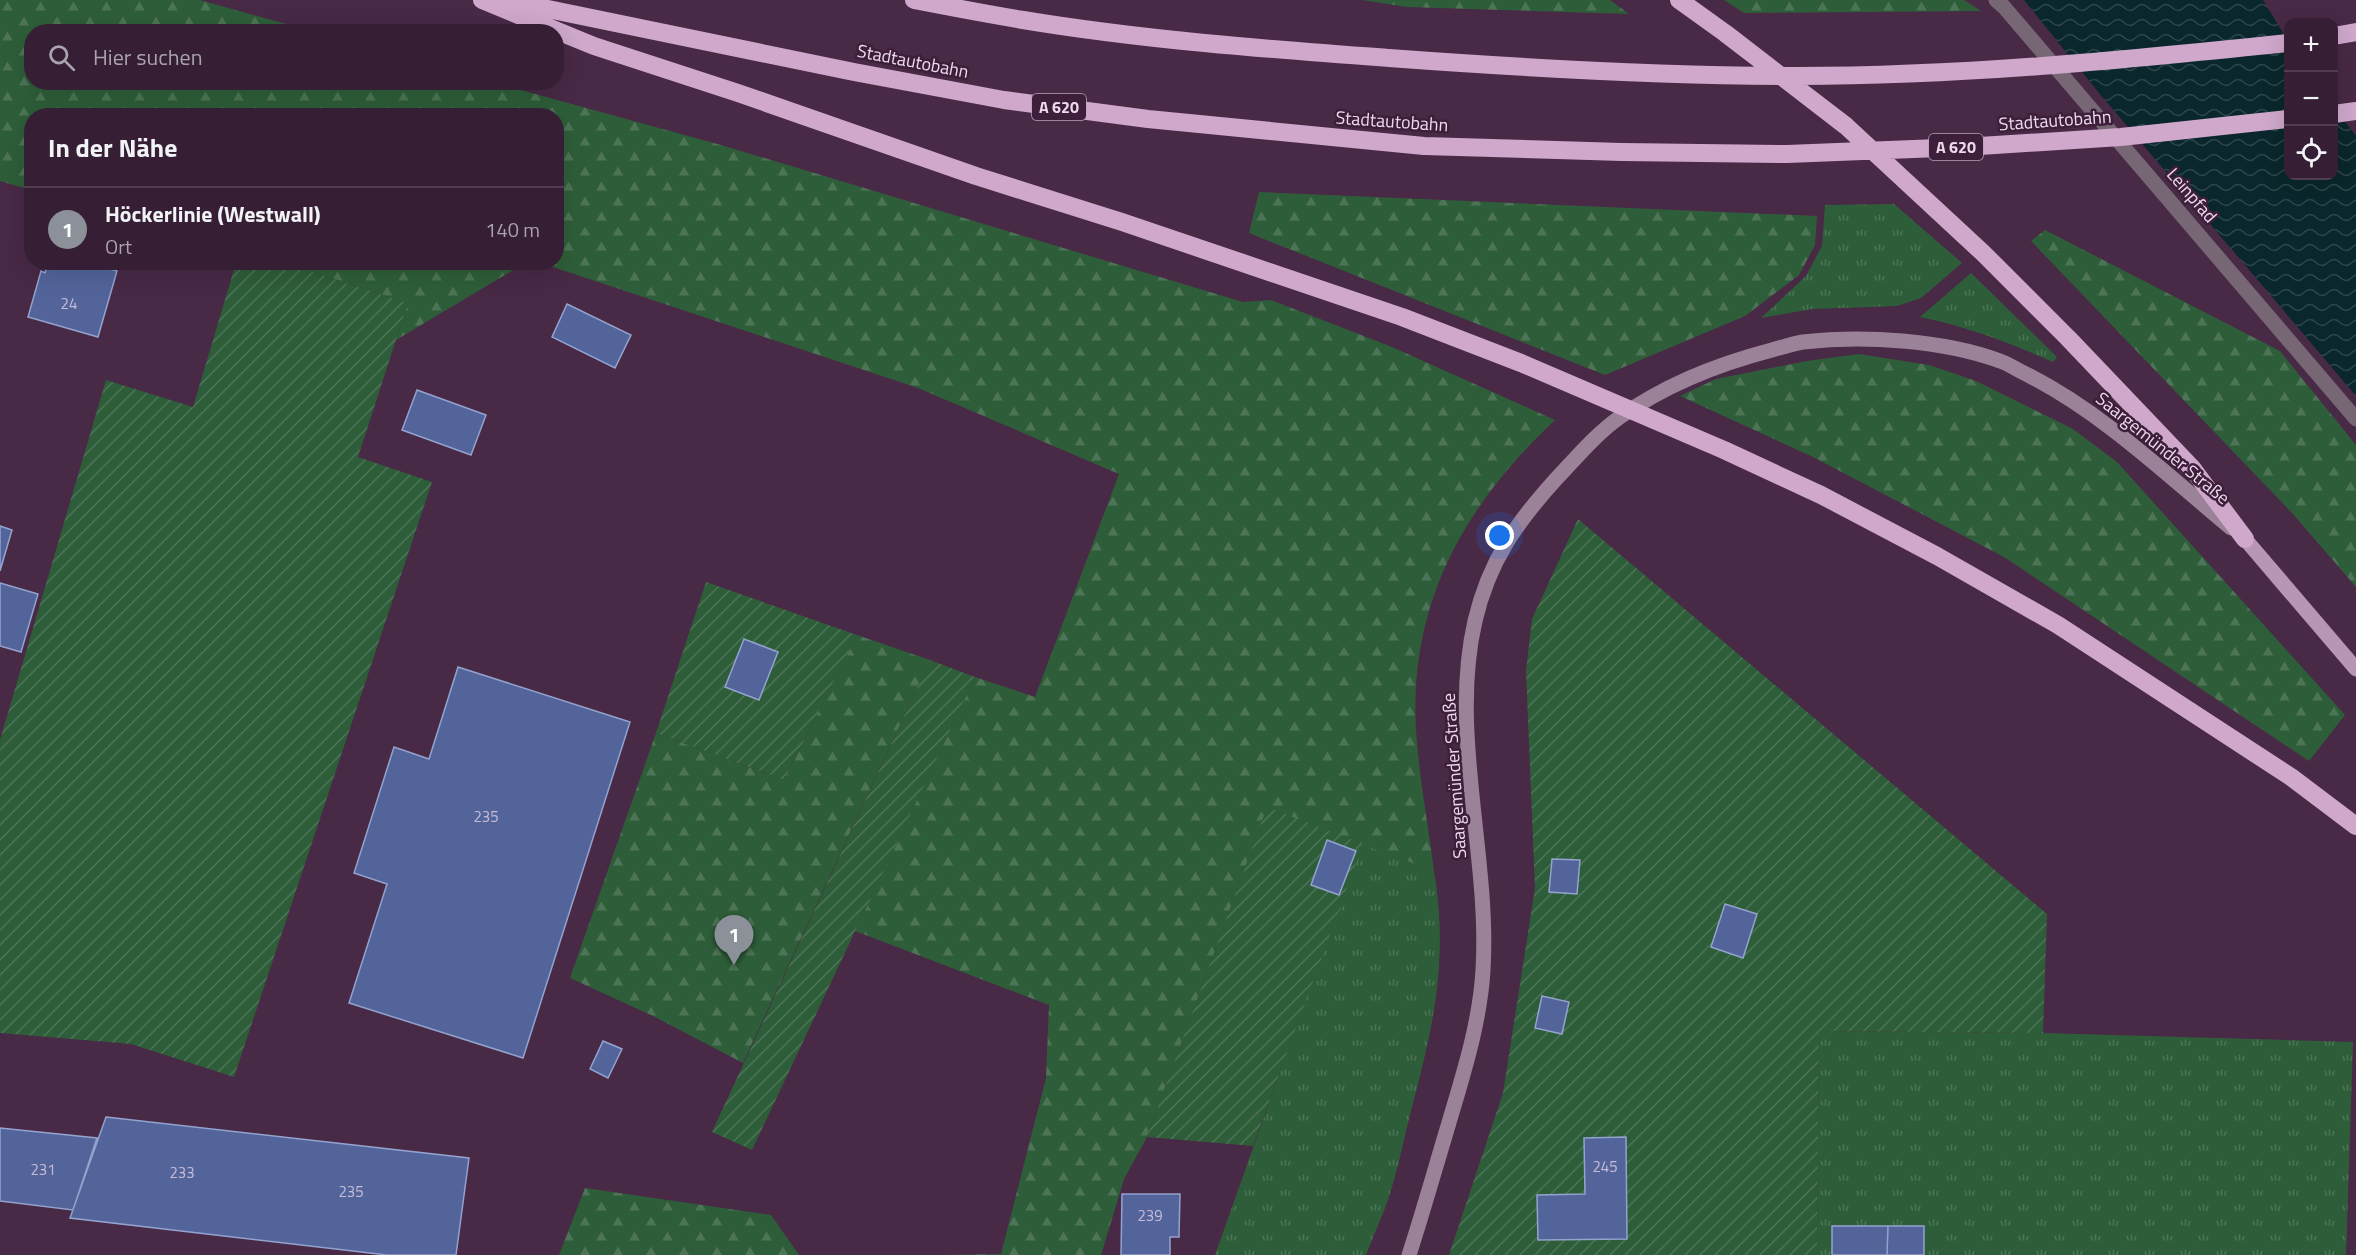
<!DOCTYPE html>
<html lang="de">
<meta charset="utf-8">
<style>
body{margin:0;font-family:"Titillium Web",sans-serif;background:#412c40;color:#f1f3f6}
.controls{position:absolute;right:18px;top:18px;display:grid;overflow:hidden;border-radius:12px;box-shadow:0 6px 24px #0002}
.controls button{width:54px;height:54px;display:grid;place-items:center;padding:0;border:0;border-bottom:2px solid #503d4f;background:#361f34;color:#f1f3f6;font:30px sans-serif}
.you{position:absolute;left:1500px;top:536px;width:21px;height:21px;margin:-15px;border:4px solid #fff;border-radius:50%;background:#1a73e8;box-shadow:0 0 0 9px #1a73e833}
.badge{display:grid;place-items:center;width:39px;height:39px;border-radius:50%;background:#8c9099;color:#fff;font-size:20px;font-weight:700}
.pin{position:absolute;translate:-50% -50px;filter:drop-shadow(0 2px 3px #0008)}
.pin::after{content:'';position:absolute;top:32px;width:21px;height:18px;background:inherit;clip-path:polygon(0 0,100% 0,50% 100%)}
.list{margin:0;padding:0;list-style:none}
h2{display:flex;justify-content:space-between;align-items:center;height:78px;margin:0;padding:0 24px;font-size:26px}
h2 small{font-size:20px;font-weight:400;color:#aaa2ac}
.list li{display:grid;grid-template-columns:39px 1fr auto;gap:18px;align-items:center;box-sizing:border-box;height:84px;padding:0 24px;border-top:2px solid #503d4f}
.list b{display:block;font-size:22px;white-space:nowrap}
.list p{margin:0;font-size:20px;white-space:nowrap;color:#aaa2ac}
.list em{font-size:20px;font-style:normal;color:#aaa2ac}
.icon{flex:none;width:33px;height:33px;fill:none;stroke:currentColor;stroke-width:2;stroke-linecap:round;stroke-linejoin:round}
.map{position:relative;flex:none;width:2356px;height:1255px;overflow:hidden}
.search{position:absolute;background:#361f34;box-shadow:0 6px 24px #0002;left:24px;top:24px;width:540px;height:66px;display:flex;align-items:center;gap:15px;box-sizing:border-box;padding:0 21px;border-radius:24px;color:#aaa2ac;font-size:22px}
.panel{position:absolute;background:#361f34;box-shadow:0 6px 24px #0002;left:24px;top:108px;width:540px;height:162px;border-radius:24px}
.map>svg:first-child{display:block}
.grass{fill:url(#grass-tufts)}
.forest{fill:url(#forest-firs)}
.garden{fill:url(#garden-furrows)}
.water{fill:url(#water-waves)}
.building{fill:#53649b;stroke:#93a3ce;stroke-width:1.5}
.lines{fill:none;stroke-linecap:round;stroke-linejoin:round}
.lane{stroke:#776775;stroke-width:15}
.secondary{stroke:#9b8298;stroke-width:15}
.primary{stroke:#b696b3;stroke-width:15}
.highway{stroke:#cfa8cc;stroke-width:18}
.labels{text-anchor:middle;dominant-baseline:central;stroke-width:5;stroke-linejoin:round;paint-order:stroke}
.number-label{font-size:15px;fill:#c7bcd8}
.shield{fill:#3d1f3b;stroke:#b9a2b7;stroke-width:1.5}
.shield-label{font-size:16px;font-weight:bold;fill:#eedaec}
.street-label{font-size:18px;fill:#eedaec;stroke:#3d1f3b}
</style>
<div class="map">
<svg width="2356" height="1255" viewBox="0 0 2356 1255">
<defs>
<pattern id="grass-tufts" width="24" height="20" patternUnits="userSpaceOnUse" patternTransform="scale(1.5)"><rect width="24" height="20" fill="#2e5e39"/><path d="M3 7l-1-3M5 7V3M7 7l1-3M15 17l-1-3M17 17v-4M19 17l1-3" fill="none" stroke="#4d7456"/></pattern>
<pattern id="forest-firs" width="22" height="20" patternUnits="userSpaceOnUse" patternTransform="scale(1.5)"><rect width="22" height="20" fill="#2e5e39"/><path d="M5 1l3.5 6h-7zM16 11l3.5 6h-7z" fill="#4d7456"/></pattern>
<pattern id="garden-furrows" width="10" height="10" patternUnits="userSpaceOnUse" patternTransform="scale(1.5)"><rect width="10" height="10" fill="#2e5e39"/><path d="M-1 1l2-2M0 10L10 0M9 11l2-2" fill="none" stroke="#4d7456"/></pattern>
<pattern id="water-waves" width="16" height="10" patternUnits="userSpaceOnUse" patternTransform="scale(1.5)"><rect width="16" height="10" fill="#09272c"/><path d="M0 5q4-4 8 0t8 0" fill="none" stroke="#2d464b"/></pattern>
</defs>
<rect width="100%" height="100%" fill="#482946"/>
<!-- grass -->
<path class="grass" d="M 1894,204 L 1962,263 L 1921,298 L 1897,306 L 1812,309 L 1761,318 L 1806,276 L 1822,246 L 1825,205 Z
M 1971,273 L 2057,357 L 2053,362 C 2010,343 1966,326 1920,317 Z
M 1363,844 L 1434,871 C 1449,962 1433,1027 1410,1115 C 1402,1146 1396,1179 1385,1208 C 1379,1224 1372,1239 1366,1255 L 1215,1255 L 1335,917 Z
M 1819,1031 L 2043,1033 L 2353,1042 L 2346,1255 L 1817,1255 Z"/>
<!-- forest -->
<path class="forest" d="M 0,0 L 200,0 L 311,31 L 32,32 L 32,82 L 495,83 L 721,145 L 1243,302 L 1271,300 L 1392,347 L 1555,420 C 1465,505 1409,601 1416,730 C 1419,777 1428,824 1434,871 L 1267,808 L 1147,1137 L 1124,1179 L 1101,1255 L 942,1255 L 1001,1254 L 1046,1078 L 1049,1005 L 855,931 L 975,677 L 1035,697 L 1119,474 L 918,388 L 541,263 L 556,262 L 556,116 L 32,116 L 31,190 L 0,181 Z
M 1362,0 L 1610,0 L 1629,14 L 1407,7 Z
M 1724,0 L 1964,0 L 1981,11 L 1744,13 Z
M 1259,192 L 1817,216 L 1815,245 L 1799,275 L 1745,316 L 1605,375 L 1249,233 Z
M 2045,230 L 2280,351 L 2356,445 L 2356,587 L 2293,514 L 2031,241 Z
M 285,263 L 525,263 L 396,340 L 408,303 Z
M 1859,354 L 1929,365 L 1976,381 L 2073,429 L 2117,462 L 2345,715 L 2309,761 L 2004,557 L 1813,457 L 1680,396 L 1716,379 L 1807,361 Z
M 857,635 L 930,660 L 743,1063 L 653,1016 L 570,978 L 656,733 L 784,780 Z
M 585,1188 L 771,1215 L 799,1255 L 559,1255 Z"/>
<!-- garden -->
<path class="garden" d="M 236,263 L 285,263 L 408,303 L 358,457 L 432,482 L 234,1077 L 131,1044 L 0,1033 L 0,740 L 106,380 L 193,407 Z
M 1578,519 L 2047,914 L 2043,1033 L 1819,1031 L 1817,1255 L 1449,1255 L 1503,1093 L 1535,888 L 1526,671 L 1532,619 Z
M 706,582 L 857,635 L 784,780 L 656,733 Z
M 930,660 L 975,677 L 752,1150 L 712,1132 Z
M 1267,807 L 1363,844 L 1253,1146 L 1147,1137 Z"/>
<!-- water -->
<path class="water" d="M 2024,0 L 2263,0 L 2288,41 L 2288,176 L 2334,176 L 2334,107 L 2356,136 L 2356,396 L 2099,93 Z"/>
<!-- building -->
<path class="building" d="M 48,262 L 88,262 L 117,271 L 98,337 L 28,317 L 41,271 L 45,273 Z
M 567,304 L 631,335 L 615,368 L 552,337 Z
M 417,390 L 486,415 L 471,455 L 402,430 Z
M 0,526 L 12,530 L 0,571 Z
M 0,583 L 38,594 L 21,652 L 0,646 Z
M 744,639 L 778,652 L 759,700 L 725,687 Z
M 458,667 L 630,722 L 523,1058 L 349,1003 L 387,884 L 354,873 L 394,747 L 429,759 Z
M 1327,840 L 1356,851 L 1339,895 L 1311,885 Z
M 1552,859 L 1580,860 L 1577,894 L 1549,892 Z
M 1725,904 L 1757,914 L 1743,958 L 1711,947 Z
M 1542,996 L 1569,1002 L 1562,1034 L 1535,1028 Z
M 603,1041 L 622,1049 L 608,1078 L 590,1069 Z
M 106,1117 L 469,1158 L 456,1255 L 387,1255 L 70,1218 Z
M 0,1128 L 97,1138 L 73,1210 L 0,1201 Z
M 1626,1137 L 1627,1239 L 1538,1240 L 1537,1195 L 1585,1194 L 1584,1138 Z
M 1122,1194 L 1180,1194 L 1179,1237 L 1170,1237 L 1170,1255 L 1121,1255 Z
M 1832,1226 L 1888,1226 L 1887,1255 L 1832,1255 Z
M 1888,1226 L 1924,1226 L 1924,1255 L 1887,1255 Z"/>
<g class="lines">
<!-- lane -->
<path class="lane" d="M 1996,0 L 2004,7 L 2356,419"/>
<!-- secondary -->
<path class="secondary" d="M 1409,1255 C 1423,1212 1435,1169 1448,1126 C 1463,1075 1480,1023 1483,970 C 1490,856 1449,733 1475,621 C 1489,561 1516,523 1557,478 C 1577,457 1596,434 1620,417 C 1665,385 1718,364 1772,350 C 1782,347 1792,344 1803,342 C 1863,335 1943,340 2000,361 C 2009,364 2019,371 2028,375 C 2104,414 2166,474 2231,528"/>
<!-- primary -->
<path class="primary" d="M 2245,539 L 2356,669"/>
<!-- highway -->
<path class="highway" d="M 482,0 L 594,46 L 738,93 L 976,176 L 1122,222 L 1402,317 L 1521,363 L 1724,450 L 1821,495 L 1937,556 L 2058,625 L 2291,777 L 2356,826
M 504,0 L 854,72 L 1004,100 L 1148,119 L 1424,146 L 1622,152 L 1787,154 L 1964,147 L 2121,137 L 2288,119
M 914,0 C 950,7 987,14 1023,20 C 1144,40 1267,49 1389,58 C 1525,68 1661,76 1797,76 C 1962,76 2125,60 2288,43
M 1679,0 L 1725,33 L 1846,126 L 1983,253 L 2068,338 L 2192,468 L 2245,539
M 2334,36 L 2356,32
M 2334,114 L 2356,111"/>
</g>
<g class="labels">
<!-- number labels -->
<g class="number-label">
<text x="69" y="303">24</text>
<text x="486" y="816">235</text>
<text x="1605" y="1166">245</text>
<text x="43" y="1169">231</text>
<text x="182" y="1172">233</text>
<text x="351" y="1191">235</text>
<text x="1150" y="1215">239</text>
</g>
<!-- shield labels -->
<g class="shield">
<rect x="1032" y="94" width="54" height="26" rx="4.5"/>
<rect x="1929" y="134" width="54" height="26" rx="4.5"/>
</g>
<g class="shield-label">
<text x="1059" y="107">A 620</text>
<text x="1956" y="147">A 620</text>
</g>
<!-- street labels -->
<g class="street-label">
<text transform="translate(913 61) rotate(11)">Stadtautobahn</text>
<text transform="translate(2055 120) rotate(-4)">Stadtautobahn</text>
<text transform="translate(1392 121) rotate(4)">Stadtautobahn</text>
<text transform="translate(2192 195) rotate(49)">Leinpfad</text>
<text transform="translate(2163 448) rotate(39)">Saargemünder Straße</text>
<text transform="translate(1454 776) rotate(-94)">Saargemünder Straße</text>
</g>
</g>
</svg>
<div class="controls">
<button>+</button>
<button>−</button>
<button><svg class="icon" aria-label="locate" viewBox="0 0 24 24"><circle cx="12" cy="12" r="6"/><path d="M12 2v4M12 18v4M2 12h4M18 12h4"/></svg></button>
</div>
<div class="you"></div>
<div class="pin badge" style="left:734px;top:965px">1</div>
<div class="search"><svg class="icon" aria-label="search" viewBox="0 0 24 24"><circle cx="10" cy="10" r="6"/><path d="M15 15l6 6"/></svg>Hier suchen</div>
<section class="panel">
<h2>In der Nähe<small></small></h2>
<ul class="list">
<li><span class="badge">1</span><div><b>Höckerlinie (Westwall)</b><p>Ort</p></div><em>140 m</em></li>
</ul>
</section>
</div>
